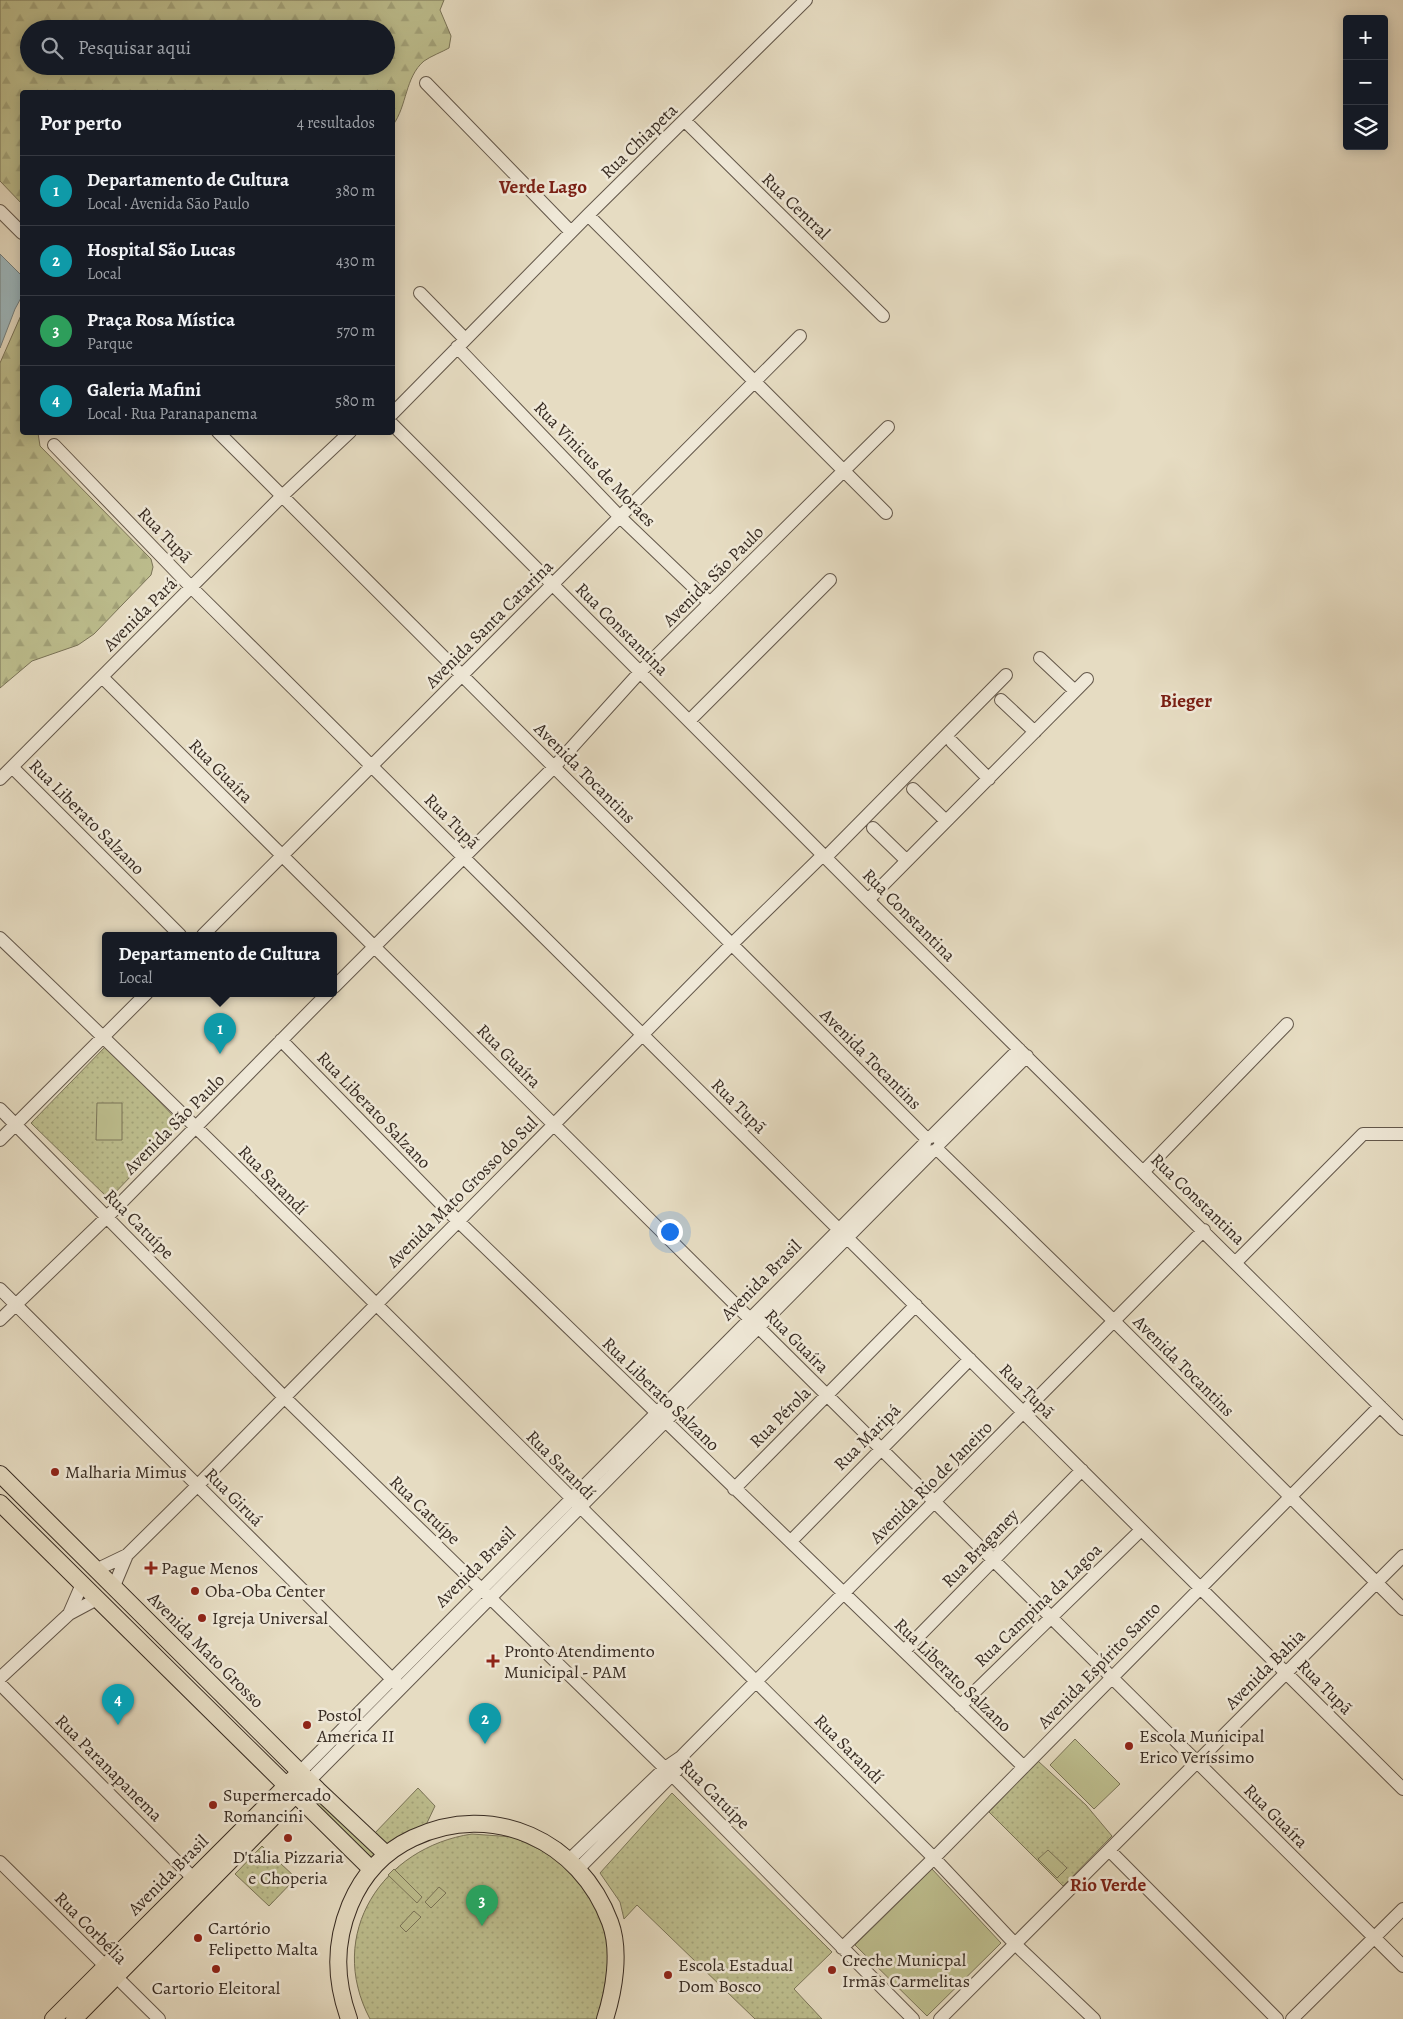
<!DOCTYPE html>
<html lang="pt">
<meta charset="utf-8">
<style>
body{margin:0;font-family:Alegreya,serif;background:#20242c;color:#f1f3f6}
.controls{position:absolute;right:15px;top:15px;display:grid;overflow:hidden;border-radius:5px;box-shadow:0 2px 12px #0003}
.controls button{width:45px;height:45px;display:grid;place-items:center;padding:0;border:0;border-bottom:1px solid #363941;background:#171b24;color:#f1f3f6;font:25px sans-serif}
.you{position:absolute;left:669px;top:1231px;width:18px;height:18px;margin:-12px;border:4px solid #fff;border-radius:50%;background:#1a73e8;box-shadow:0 0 0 8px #1a73e833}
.badge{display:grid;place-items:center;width:32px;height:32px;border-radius:50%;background:#b45309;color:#fff;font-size:16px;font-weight:700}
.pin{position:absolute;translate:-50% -41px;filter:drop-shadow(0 1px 2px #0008)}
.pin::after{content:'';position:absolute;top:26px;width:18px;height:15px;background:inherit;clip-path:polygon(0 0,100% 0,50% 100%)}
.popup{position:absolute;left:102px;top:932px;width:235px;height:65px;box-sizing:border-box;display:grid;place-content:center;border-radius:5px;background:#171b24;filter:drop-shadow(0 1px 4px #0005);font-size:16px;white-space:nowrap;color:#9ea1a6}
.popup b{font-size:19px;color:#f1f3f6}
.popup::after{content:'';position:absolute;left:50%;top:100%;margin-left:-10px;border:10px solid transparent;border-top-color:#171b24}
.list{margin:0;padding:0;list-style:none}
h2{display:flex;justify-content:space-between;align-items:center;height:65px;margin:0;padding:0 20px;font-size:21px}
h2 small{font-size:16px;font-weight:400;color:#9ea1a6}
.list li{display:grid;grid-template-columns:32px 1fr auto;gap:15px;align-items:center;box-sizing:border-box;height:70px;padding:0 20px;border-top:1px solid #363941}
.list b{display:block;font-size:19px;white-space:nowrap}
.list p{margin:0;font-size:16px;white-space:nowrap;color:#9ea1a6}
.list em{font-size:16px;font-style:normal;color:#9ea1a6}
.icon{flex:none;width:28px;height:28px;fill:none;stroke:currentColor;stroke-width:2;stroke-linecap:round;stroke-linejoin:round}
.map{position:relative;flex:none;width:1403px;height:2019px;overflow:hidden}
.search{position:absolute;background:#171b24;box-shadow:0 2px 12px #0003;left:20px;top:20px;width:375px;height:55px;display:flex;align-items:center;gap:12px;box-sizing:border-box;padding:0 18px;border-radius:28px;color:#9ea1a6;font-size:19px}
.panel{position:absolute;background:#171b24;box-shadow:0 2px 12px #0003;left:20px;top:90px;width:375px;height:345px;border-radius:5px}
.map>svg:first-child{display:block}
.grass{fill:url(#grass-dots);stroke:#7a7458}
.forest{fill:url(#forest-firs);stroke:#7a7458;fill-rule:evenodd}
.garden{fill:#bdbe8e;stroke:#7a7458}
.water{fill:#9db8bf;stroke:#748080}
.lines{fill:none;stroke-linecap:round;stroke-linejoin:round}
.minor-casing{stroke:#63574a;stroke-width:14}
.major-casing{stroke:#372b22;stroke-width:18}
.minor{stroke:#efe8d7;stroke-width:12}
.major{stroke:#e6dcc2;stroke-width:16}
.poi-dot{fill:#8f2418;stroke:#efe8d7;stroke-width:2}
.labels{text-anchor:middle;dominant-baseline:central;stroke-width:5;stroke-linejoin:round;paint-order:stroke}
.street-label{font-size:18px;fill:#372b22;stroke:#efe8d7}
.poi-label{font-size:18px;fill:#372b22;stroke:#efe8d7;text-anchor:start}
.neighbourhood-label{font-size:19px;font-weight:bold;fill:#7a1f14;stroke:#efe8d7}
</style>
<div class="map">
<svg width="1403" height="2019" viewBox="0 0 1403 2019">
<defs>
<pattern id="grass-dots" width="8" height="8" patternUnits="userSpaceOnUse" patternTransform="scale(1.25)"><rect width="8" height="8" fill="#bdbe8e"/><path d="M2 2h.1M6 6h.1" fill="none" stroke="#a3a37a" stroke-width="1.8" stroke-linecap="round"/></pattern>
<pattern id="forest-firs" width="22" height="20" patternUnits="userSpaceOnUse" patternTransform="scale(1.25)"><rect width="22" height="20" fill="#bdbe8e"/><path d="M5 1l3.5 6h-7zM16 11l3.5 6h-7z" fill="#a3a37a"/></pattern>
</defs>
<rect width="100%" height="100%" fill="#e6dcc2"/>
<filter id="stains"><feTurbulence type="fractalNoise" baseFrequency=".004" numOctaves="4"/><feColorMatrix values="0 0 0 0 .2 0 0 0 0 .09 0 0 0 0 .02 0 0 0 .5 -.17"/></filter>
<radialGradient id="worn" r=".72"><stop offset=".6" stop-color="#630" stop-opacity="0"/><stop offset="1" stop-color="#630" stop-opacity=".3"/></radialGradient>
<!-- grass -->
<path class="grass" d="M 106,1046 L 181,1124 L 109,1199 L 31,1123 Z
M 1038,1761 L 1086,1805 L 1112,1836 L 1063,1886 L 989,1812 Z
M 418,1788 L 435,1806 L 426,1825 L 387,1844 L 373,1835 Z
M 672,1793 L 832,1952 L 794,1989 L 822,2019 L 755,2019 L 637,1905 L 624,1919 L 620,1902 L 600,1873 Z
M 319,1802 L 379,1855 L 373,1860 L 317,1805 Z
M 472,1834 L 513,1837 L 558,1858 L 601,1908 L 612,1971 L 601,2019 L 370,2019 C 325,1934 383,1847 472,1834 Z
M 262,1846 L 296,1878 L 269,1906 L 235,1874 Z"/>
<!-- forest -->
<path class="forest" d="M 0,0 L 444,0 L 440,10 L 451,36 L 449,48 C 442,52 431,56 424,61 C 405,77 407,106 393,125 L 392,92 L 22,92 L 22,204 L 0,181 ZM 29,29 L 386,29 L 386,66 L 29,66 Z
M 22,313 L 22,432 L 38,433 L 40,446 L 151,559 L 153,567 L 151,575 L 94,634 L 78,645 L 32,661 L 0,688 L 0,363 Z"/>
<!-- garden -->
<path class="garden" d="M 97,1103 L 122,1103 L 122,1140 L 96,1140 Z
M 1075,1739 L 1120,1784 L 1094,1809 L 1050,1765 Z
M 1048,1850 L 1067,1868 L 1057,1878 L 1038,1859 Z
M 394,1869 L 422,1897 L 417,1903 L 388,1875 Z
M 932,1869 L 1001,1943 L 927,2016 L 855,1945 Z
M 439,1887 L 446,1893 L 431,1908 L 425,1902 Z
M 414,1911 L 421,1917 L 406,1932 L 400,1926 Z"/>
<!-- water -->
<path class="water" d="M 0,254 L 22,276 L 22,296 L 15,309 L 0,348 Z"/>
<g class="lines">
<defs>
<path id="minor" d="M 426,83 L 571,232
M 685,121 L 883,316
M 0,211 L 22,233
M 588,215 L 886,513
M 420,293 L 465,339
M 457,347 L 620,517 L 710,603
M 392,414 L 588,215 L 806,0
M 392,424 L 868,900 L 1403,1429
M 218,432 L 927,1139
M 54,445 L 191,587 L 1403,1789
M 1040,658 L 1075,691
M 102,677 L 1403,1966
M 1001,700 L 1035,732
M 690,720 L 830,580
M 952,742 L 989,779
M 12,767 L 180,935
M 0,779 L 281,497 L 350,432
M 913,789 L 946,821
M 873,828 L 906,860
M 826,857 L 1006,675
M 868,900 L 1087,679
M 203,935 L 800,336
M 0,938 C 316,1240 623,1551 934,1858 L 1015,1944 L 1094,2019
M 334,987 L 555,766 L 640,672 L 888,427
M 281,1040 L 458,1221 L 1024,1767
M 0,1109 L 284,1397 L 673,1776 L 913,2019
M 931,1137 L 1019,1049
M 0,1140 L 147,993
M 940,1143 L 1027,1056
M 937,1149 L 1115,1322 L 1403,1609
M 1144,1171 L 1287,1024
M 1236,1262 L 1363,1134 L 1403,1134
M 0,1289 L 397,1684
M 0,1320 L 108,1216 L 328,993
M 734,1489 L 916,1305
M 791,1541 L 970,1359
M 98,1569 L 127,1555 L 198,1485 L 731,945 L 823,855
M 114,1586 L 127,1555
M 69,1614 L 82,1584
M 905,1650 L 1082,1470
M 0,1678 L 69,1614 L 97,1599
M 0,1684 L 193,1878
M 960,1706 L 1141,1530
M 300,1772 L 925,1143
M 309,1781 L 933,1151
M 1109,1850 L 1277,2019
M 569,1860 L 665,1768 L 681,1757 L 1204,1230
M 0,1862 L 159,2019
M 578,1869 L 677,1770
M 842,1948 L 934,1858 L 1380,1406
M 940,2019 L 1403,1556
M 1292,2019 L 1403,1909"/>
<path id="major" d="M 0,1474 L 318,1790 L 386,1854
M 0,1503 L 371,1869
M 53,2019 L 295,1777
M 74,2019 L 304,1786
M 349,2019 C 335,1980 334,1944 350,1905 C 363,1874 383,1852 413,1838 C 493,1800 580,1841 610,1922 C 621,1951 614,1991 605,2019"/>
</defs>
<!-- minor casing -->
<use href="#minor" class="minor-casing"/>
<!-- major casing -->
<use href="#major" class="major-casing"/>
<!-- minor -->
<use href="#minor" class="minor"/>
<!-- major -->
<use href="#major" class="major"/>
</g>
<!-- markers -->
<g class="poi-dot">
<circle cx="55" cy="1472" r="5"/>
<path d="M148.5 1560.5h5v5h5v5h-5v5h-5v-5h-5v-5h5z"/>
<circle cx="195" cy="1591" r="5"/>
<circle cx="202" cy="1618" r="5"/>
<path d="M490.5 1653.5h5v5h5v5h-5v5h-5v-5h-5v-5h5z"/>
<circle cx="307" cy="1725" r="5"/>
<circle cx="1129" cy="1746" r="5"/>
<circle cx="213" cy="1805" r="5"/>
<circle cx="288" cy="1838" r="5"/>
<circle cx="198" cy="1938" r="5"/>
<circle cx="216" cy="1969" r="5"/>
<circle cx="832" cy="1970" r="5"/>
<circle cx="668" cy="1975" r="5"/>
</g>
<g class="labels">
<!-- street labels -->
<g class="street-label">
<text transform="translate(639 141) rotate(-44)">Rua Chiapeta</text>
<text transform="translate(796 206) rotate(44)">Rua Central</text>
<text transform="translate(595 464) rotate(46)">Rua Vinicus de Moraes</text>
<text transform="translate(165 535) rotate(46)">Rua Tupã</text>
<text transform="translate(713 576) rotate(-45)">Avenida São Paulo</text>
<text transform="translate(140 614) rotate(-45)">Avenida Pará</text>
<text transform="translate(489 624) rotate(-45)">Avenida Santa Catarina</text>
<text transform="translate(622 629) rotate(45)">Rua Constantina</text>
<text transform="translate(221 771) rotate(45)">Rua Guaíra</text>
<text transform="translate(585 773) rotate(45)">Avenida Tocantins</text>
<text transform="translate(87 817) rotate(45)">Rua Liberato Salzano</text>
<text transform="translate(452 821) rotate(45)">Rua Tupã</text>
<text transform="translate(909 915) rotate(45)">Rua Constantina</text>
<text transform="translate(509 1056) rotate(45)">Rua Guaíra</text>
<text transform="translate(871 1059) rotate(45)">Avenida Tocantins</text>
<text transform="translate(739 1106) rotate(45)">Rua Tupã</text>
<text transform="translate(374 1110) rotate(46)">Rua Liberato Salzano</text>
<text transform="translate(174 1124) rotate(-45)">Avenida São Paulo</text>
<text transform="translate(273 1180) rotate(45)">Rua Sarandí</text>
<text transform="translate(462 1192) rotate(-45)">Avenida Mato Grosso do Sul</text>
<text transform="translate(1198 1199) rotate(44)">Rua Constantina</text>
<text transform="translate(139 1224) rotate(45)">Rua Catuípe</text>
<text transform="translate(761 1280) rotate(-45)">Avenida Brasil</text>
<text transform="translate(797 1341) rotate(45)">Rua Guaíra</text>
<text transform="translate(1184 1366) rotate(45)">Avenida Tocantins</text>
<text transform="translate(1027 1391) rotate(45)">Rua Tupã</text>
<text transform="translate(661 1394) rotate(44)">Rua Liberato Salzano</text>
<text transform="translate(780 1417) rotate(-45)">Rua Pérola</text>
<text transform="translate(867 1437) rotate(-45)">Rua Maripá</text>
<text transform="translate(561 1465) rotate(45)">Rua Sarandí</text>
<text transform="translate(931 1482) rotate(-45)">Avenida Rio de Janeiro</text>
<text transform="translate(234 1497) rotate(45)">Rua Giruá</text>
<text transform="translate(425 1510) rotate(44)">Rua Catuípe</text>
<text transform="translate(980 1548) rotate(-46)">Rua Braganey</text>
<text transform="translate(475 1567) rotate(-45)">Avenida Brasil</text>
<text transform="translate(1038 1605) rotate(-44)">Rua Campina da Lagoa</text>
<text transform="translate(206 1650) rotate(45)">Avenida Mato Grosso</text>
<text transform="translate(1099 1665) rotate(-46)">Avenida Espírito Santo</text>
<text transform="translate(1265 1669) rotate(-45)">Avenida Bahia</text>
<text transform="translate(953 1675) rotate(44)">Rua Liberato Salzano</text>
<text transform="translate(1325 1687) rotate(45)">Rua Tupã</text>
<text transform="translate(849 1749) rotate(45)">Rua Sarandí</text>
<text transform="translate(109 1768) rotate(45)">Rua Paranapanema</text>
<text transform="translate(715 1794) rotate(45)">Rua Catuípe</text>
<text transform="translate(1276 1816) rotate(45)">Rua Guaíra</text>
<text transform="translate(168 1875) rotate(-45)">Avenida Brasil</text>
<text transform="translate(91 1928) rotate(45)">Rua Corbélia</text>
</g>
<!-- poi labels -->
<g class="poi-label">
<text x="65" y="1472">Malharia Mimus</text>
<text x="161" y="1568">Pague Menos</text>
<text x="205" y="1591">Oba-Oba Center</text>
<text x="212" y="1618">Igreja Universal</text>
<text x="504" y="1651">Pronto Atendimento<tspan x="504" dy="21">Municipal - PAM</tspan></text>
<text x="317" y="1715">Postol<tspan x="317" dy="21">America II</tspan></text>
<text x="1139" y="1736">Escola Municipal<tspan x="1139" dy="21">Erico Veríssimo</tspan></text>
<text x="223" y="1795">Supermercado<tspan x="223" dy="21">Romancini</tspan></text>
<text x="288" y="1857" text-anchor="middle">D'talia Pizzaria<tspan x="288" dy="21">e Choperia</tspan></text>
<text x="208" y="1928">Cartório<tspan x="208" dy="21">Felipetto Malta</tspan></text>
<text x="842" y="1960">Creche Municpal<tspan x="842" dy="21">Irmãs Carmelitas</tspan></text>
<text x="678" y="1965">Escola Estadual<tspan x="678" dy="21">Dom Bosco</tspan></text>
<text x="216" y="1988" text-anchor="middle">Cartorio Eleitoral</text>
</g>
<!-- neighbourhood labels -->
<g class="neighbourhood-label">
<text x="543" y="187">Verde Lago</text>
<text x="1186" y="701">Bieger</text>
<text x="1108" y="1885">Rio Verde</text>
</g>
</g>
<rect width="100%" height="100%" filter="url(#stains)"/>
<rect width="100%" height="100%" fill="url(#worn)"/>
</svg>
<div class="controls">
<button>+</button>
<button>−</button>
<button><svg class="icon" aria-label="layers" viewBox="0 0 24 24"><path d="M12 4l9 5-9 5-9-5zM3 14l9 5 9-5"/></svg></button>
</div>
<div class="you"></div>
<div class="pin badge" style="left:220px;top:1054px;background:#0f9aa8">1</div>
<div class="popup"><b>Departamento de Cultura</b>Local</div>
<div class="pin badge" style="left:485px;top:1744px;background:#0f9aa8">2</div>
<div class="pin badge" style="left:482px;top:1926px;background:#2e9e5b">3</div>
<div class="pin badge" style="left:118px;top:1725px;background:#0f9aa8">4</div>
<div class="search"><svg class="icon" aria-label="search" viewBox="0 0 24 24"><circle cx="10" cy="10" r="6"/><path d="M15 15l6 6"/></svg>Pesquisar aqui</div>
<section class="panel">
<h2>Por perto<small>4 resultados</small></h2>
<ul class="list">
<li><span class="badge" style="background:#0f9aa8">1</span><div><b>Departamento de Cultura</b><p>Local · Avenida São Paulo</p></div><em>380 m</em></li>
<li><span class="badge" style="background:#0f9aa8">2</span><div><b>Hospital São Lucas</b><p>Local</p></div><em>430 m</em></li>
<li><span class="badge" style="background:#2e9e5b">3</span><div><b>Praça Rosa Mística</b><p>Parque</p></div><em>570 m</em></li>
<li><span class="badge" style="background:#0f9aa8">4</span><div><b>Galeria Mafini</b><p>Local · Rua Paranapanema</p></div><em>580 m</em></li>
</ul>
</section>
</div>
